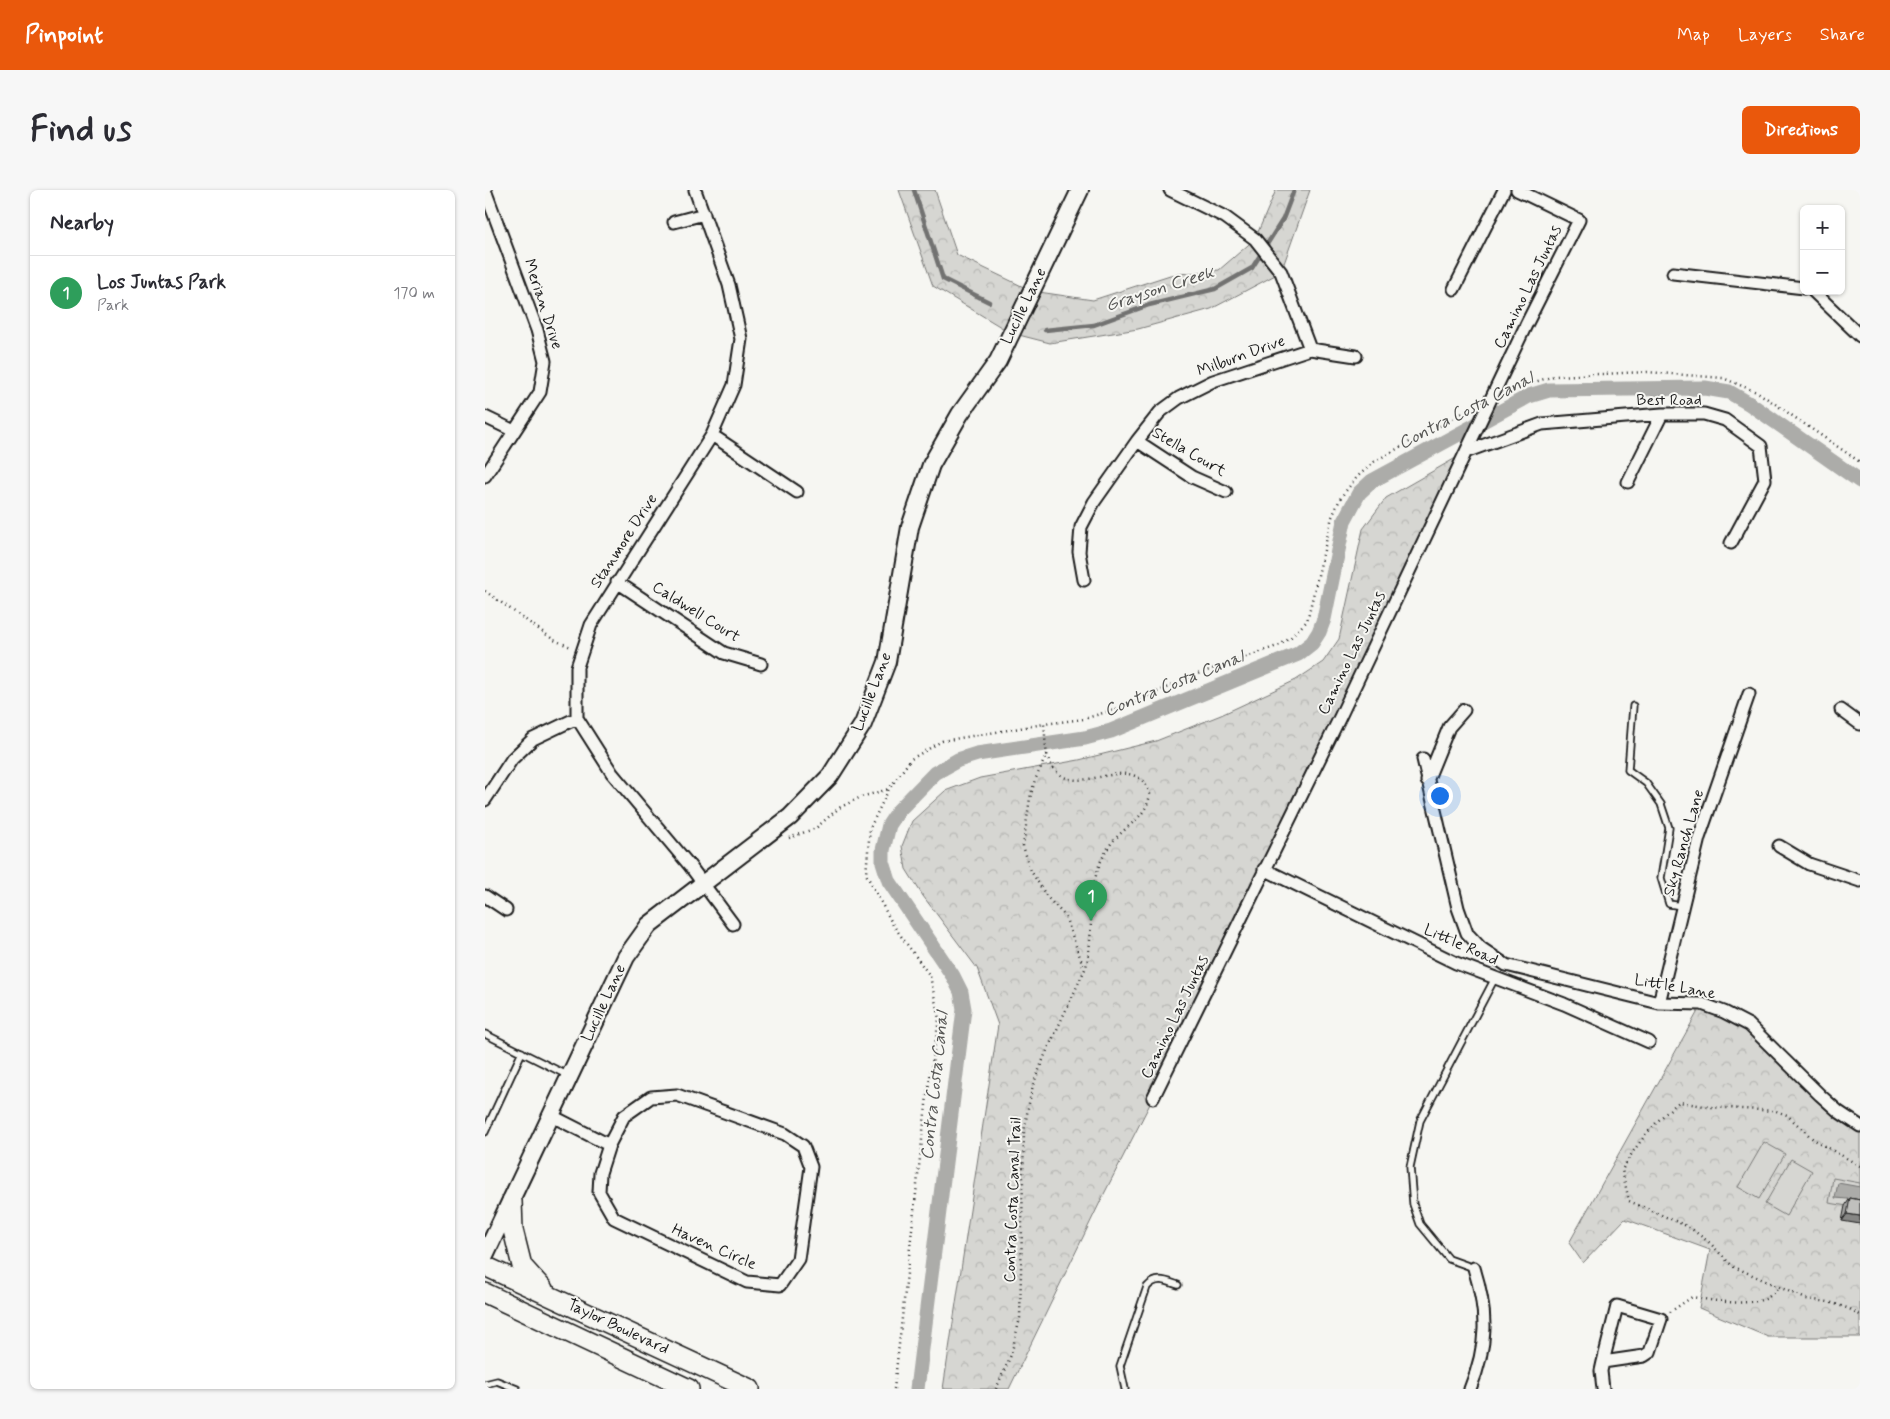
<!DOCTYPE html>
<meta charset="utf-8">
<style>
body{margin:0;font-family:Mynerve,sans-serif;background:#f7f7f7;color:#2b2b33}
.controls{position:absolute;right:15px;top:15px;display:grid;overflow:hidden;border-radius:8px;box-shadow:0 1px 4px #0004}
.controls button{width:45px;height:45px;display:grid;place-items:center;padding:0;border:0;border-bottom:1px solid #e1e1e2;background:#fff;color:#2b2b33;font:25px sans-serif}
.you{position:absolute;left:954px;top:605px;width:18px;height:18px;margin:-12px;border:4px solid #fff;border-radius:50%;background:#1a73e8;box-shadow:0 0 0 8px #1a73e833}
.badge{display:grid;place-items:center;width:32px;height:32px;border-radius:50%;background:#ea580c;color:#fff;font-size:16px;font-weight:700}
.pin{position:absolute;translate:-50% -41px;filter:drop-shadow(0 1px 2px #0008)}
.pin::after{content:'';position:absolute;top:26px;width:18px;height:15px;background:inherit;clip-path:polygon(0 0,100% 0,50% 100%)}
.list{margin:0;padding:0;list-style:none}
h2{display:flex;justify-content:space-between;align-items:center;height:65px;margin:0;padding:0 20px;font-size:21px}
h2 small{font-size:16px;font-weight:400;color:#7c7c81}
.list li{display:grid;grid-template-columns:32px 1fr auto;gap:15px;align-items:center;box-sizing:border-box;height:75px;padding:0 20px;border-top:1px solid #e1e1e2}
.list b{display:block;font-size:19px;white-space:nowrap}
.list p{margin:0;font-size:16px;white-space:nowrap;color:#7c7c81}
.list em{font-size:16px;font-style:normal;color:#7c7c81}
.map{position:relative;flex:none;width:1375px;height:1199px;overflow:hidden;border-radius:8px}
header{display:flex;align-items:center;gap:30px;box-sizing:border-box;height:70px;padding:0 25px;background:#ea580c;color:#fff}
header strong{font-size:24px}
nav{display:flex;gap:28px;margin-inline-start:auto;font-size:18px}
.intro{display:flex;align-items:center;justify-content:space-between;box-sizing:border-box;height:120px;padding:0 30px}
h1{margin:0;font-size:35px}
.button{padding:12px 22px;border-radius:8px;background:#ea580c;color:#fff;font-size:18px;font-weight:700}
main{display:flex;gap:30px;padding:0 30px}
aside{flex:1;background:#fff;border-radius:8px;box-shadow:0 1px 4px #0004}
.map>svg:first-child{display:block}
.forest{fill:url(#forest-crowns);stroke:#797977}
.pitch{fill:#d6d6d2;stroke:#797977}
.water{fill:#acaca9;stroke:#727271}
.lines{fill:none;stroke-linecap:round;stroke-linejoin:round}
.stream{stroke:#727271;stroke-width:4.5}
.canal{stroke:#acaca9;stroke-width:15}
.lane-casing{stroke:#1c1c1c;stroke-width:9}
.street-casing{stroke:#1c1c1c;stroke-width:15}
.secondary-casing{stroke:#1c1c1c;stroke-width:20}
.primary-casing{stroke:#1c1c1c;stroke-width:22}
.path{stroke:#1c1c1c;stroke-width:2.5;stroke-dasharray:1 4;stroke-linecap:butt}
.lane{stroke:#f6f6f2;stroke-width:5.5}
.street{stroke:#f6f6f2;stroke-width:11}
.secondary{stroke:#f6f6f2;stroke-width:16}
.primary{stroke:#f6f6f2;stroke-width:19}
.wall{fill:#a5a5a3;stroke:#1c1c1c}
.shaded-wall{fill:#868684;stroke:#1c1c1c}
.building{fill:#c0c0bd;stroke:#1c1c1c}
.labels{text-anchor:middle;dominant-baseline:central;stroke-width:4;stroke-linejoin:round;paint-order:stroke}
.street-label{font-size:16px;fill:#1c1c1c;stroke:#f6f6f2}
.water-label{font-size:18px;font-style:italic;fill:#565654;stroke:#f6f6f2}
</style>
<header>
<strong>Pinpoint</strong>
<nav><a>Map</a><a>Layers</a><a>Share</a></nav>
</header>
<div class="intro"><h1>Find us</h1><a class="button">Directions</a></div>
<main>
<aside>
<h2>Nearby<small></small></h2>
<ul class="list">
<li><span class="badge" style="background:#2e9e5b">1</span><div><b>Los Juntas Park</b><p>Park</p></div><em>170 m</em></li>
</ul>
</aside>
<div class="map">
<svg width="1375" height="1199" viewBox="0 0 1375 1199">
<defs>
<pattern id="forest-crowns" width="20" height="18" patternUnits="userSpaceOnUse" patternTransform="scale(1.25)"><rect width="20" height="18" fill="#d6d6d2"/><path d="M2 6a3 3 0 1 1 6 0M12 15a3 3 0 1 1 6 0" fill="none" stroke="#b7b7b4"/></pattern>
</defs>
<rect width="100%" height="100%" fill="#f6f6f2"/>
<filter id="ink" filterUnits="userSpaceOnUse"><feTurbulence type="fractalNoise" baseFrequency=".02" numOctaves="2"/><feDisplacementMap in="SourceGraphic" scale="10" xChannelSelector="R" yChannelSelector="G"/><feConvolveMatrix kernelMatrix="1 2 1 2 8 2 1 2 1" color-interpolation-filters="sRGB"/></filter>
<g filter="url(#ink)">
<!-- forest -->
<path class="forest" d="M 414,0 L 450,0 L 472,65 L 547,101 L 608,110 L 685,85 L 734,80 L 770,49 L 791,0 L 825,0 L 796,82 L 726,119 L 653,139 L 565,153 L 526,143 L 448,96 Z
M 983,261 L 668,908 L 619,1004 L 524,1199 L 458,1199 L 513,835 L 492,778 L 438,706 L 421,679 L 417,656 L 427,631 L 460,601 L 495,588 L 594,570 L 671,551 L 736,525 L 811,490 L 838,472 L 854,449 L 878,339 L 901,308 Z
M 1217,814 L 1264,835 L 1375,936 L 1375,1147 L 1283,1147 L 1214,1118 L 1225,1060 L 1140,1029 L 1098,1073 L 1084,1053 Z"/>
<!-- pitch -->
<path class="pitch" d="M 1279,952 L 1300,964 L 1274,1009 L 1253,997 Z
M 1306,969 L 1327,981 L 1301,1026 L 1280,1014 Z
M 1348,988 L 1375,993 L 1375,1018 L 1344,1013 Z"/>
<!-- water -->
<path class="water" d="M 1353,993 L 1375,997 L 1375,1010 L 1350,1008 Z"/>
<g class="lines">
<!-- stream -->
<path class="stream" d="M 429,0 L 458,89 L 504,112
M 560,140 L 609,135 L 664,115 L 730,99 L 767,78 L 798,29 L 809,0"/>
<!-- canal -->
<path class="canal" d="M 432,1199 L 479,819 L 476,802 L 468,786 L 404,691 L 398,672 L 398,660 L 404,635 L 414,620 L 450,583 L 473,570 L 492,564 L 600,548 L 626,541 L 813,464 L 827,453 L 834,442 L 839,429 L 859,331 L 874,303 L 887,291 L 1044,206 L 1064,200 L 1220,198 L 1244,202 L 1265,214 L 1375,291"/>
<defs>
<path id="lane" d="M 1148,516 L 1143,580 L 1161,593 L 1176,614 L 1184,638 L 1176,688 L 1184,714 L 1197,716
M 0,844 L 84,886
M 0,942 L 37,862
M 989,1078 L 964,1069 L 935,1034 L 928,1014 L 925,977 L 935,931 L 1010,788
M 0,1194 L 12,1191 L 32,1199
M 640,1199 L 635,1176 L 662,1097 C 672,1086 681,1091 693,1095"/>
<path id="street" d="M 210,0 L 244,95 L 256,149 L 249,195 L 227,245 L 106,435 L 92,477 L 92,528 L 127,583 L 205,676 L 248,734
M 685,0 L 740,27 L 770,49 L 796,82 L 825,159
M 189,32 L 219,24
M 1188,83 L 1319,98
M 969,99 L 1019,0
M 1328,101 L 1375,146
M 0,227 L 29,241
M 227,245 L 312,302
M 652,251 L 707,287 L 741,302
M 983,261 L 1057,234 L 1177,224 L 1219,224 L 1240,230 L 1276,256 L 1280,290 L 1246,353
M 0,286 L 55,202 L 60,171 L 52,140 L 0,0
M 1143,292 L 1177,224
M 599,390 L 594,362 L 596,337 L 609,312 L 652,251 L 675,222 L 694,208 L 728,191 L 825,159 L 871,166
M 132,392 L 239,463 L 276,474
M 1356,520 L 1375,534
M 938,569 L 973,718 L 982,743 L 996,758 L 1021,775 L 1174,813 L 1217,814 L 1239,822 L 1264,835 L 1335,905 L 1354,922 L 1375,936
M 942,591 L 964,537 L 979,520
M 0,610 L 27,569 L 48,549 L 92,528
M 1294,656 L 1324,674 L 1375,691
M 779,679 L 971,773 L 1079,814 L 1164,852
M 0,706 L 21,720
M 1174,813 L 1214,648 L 1264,504
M 192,905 L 300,944 L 318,956 L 326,977 L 313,1069 L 295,1095 L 262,1092 L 129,1028 L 114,1002 L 115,983 L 124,955 L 139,926 L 166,907 Z
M 668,908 L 855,527 L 1041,135 L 1094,30 L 1032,0
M 67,926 L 124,955
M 985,1199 C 1003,1155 1003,1123 989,1078
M 1118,1199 L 1116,1181 L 1118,1172 L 1132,1116 L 1176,1129 L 1165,1162 L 1159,1166 L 1118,1172"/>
<path id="secondary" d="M 0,1065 L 141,767 L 164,735 L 305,627 L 345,586 L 378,534 L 402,472 L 425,337 L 446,275 L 475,224 L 513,171 L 595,0"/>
<path id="primary" d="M 27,1011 L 28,1040 L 37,1076 L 58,1099
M 0,1076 L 265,1199
M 0,1103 L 204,1199"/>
</defs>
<!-- lane casing -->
<use href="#lane" class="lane-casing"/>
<!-- street casing -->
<use href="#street" class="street-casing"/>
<!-- secondary casing -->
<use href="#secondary" class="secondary-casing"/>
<!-- primary casing -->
<use href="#primary" class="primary-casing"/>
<!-- path -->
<path class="path" d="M 1024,200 L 1069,186 L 1162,182 L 1238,188 L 1274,203 L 1375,272
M 0,401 L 69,450 L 86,457
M 562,564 L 550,590 L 545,608 L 538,656 L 546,681 L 562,707 L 580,726 L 599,778
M 304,648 L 331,638 L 354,618 L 376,607 L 404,599
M 1375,976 L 1328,949 L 1302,925 L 1291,921 L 1225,917 L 1194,912 C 1170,931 1152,953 1137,980 L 1144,1011 L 1204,1037 L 1225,1053 L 1247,1076 L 1321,1109 L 1344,1112 L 1365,1119 L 1375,1125
M 1185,1122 L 1207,1107 C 1230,1111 1258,1116 1280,1109 C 1285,1107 1289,1102 1293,1099
M 409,1199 L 442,906 L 454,829 L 445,786 L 408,735 L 381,684 L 385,638 L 404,599 L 426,569 L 457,551 L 559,534
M 511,1199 L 526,1165 L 535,1128 L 539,942 L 543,918 L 548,895 L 560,865 L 601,777 C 610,741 601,705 616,671 C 620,663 624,655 631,648 C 644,634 662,626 665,604 C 649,557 594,611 569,579 C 559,567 561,549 559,534 L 599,529 L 643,515 L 710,485 L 795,455 L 805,448 L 822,431 L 847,327 L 856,307 L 872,287 L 890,271 L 987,218"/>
<!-- lane -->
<use href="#lane" class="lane"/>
<!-- street -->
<use href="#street" class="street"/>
<!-- secondary -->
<use href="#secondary" class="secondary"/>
<!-- primary -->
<use href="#primary" class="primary"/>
</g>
<!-- wall -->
<path class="wall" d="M 1365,1008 L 1375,1010 L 1357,1031 L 1360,1016 Z"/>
<!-- shaded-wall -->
<path class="shaded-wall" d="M 1362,1024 L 1375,1026 L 1375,1034 L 1357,1031 Z"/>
<!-- building -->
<path class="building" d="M 1365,1008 L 1375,1010 L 1375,1026 L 1362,1024 Z"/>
</g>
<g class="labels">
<!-- street labels -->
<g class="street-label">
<text transform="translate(1043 97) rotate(-64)">Camino Las Juntas</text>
<text transform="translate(58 114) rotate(72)">Merian Drive</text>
<text transform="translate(539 116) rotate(-64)">Lucille Lane</text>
<text transform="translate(756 166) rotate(-20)">Milburn Drive</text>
<text x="1184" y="210">Best Road</text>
<text transform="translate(704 262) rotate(30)">Stella Court</text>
<text transform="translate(139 351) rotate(-57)">Stanmore Drive</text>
<text transform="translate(211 422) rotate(32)">Caldwell Court</text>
<text transform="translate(867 463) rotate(-64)">Camino Las Juntas</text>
<text transform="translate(387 502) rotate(-69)">Lucille Lane</text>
<text transform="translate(1199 653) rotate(-74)">Sky Ranch Lane</text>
<text transform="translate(976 755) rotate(24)">Little Road</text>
<text transform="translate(1190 797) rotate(10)">Little Lane</text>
<text transform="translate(119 813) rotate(-65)">Lucille Lane</text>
<text transform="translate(690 827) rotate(-64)">Camino Las Juntas</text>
<text transform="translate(528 1010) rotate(-88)">Contra Costa Canal Trail</text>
<text transform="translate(229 1057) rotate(24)">Haven Circle</text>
<text transform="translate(133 1137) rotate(25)">Taylor Boulevard</text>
</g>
<!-- water labels -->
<g class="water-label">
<text transform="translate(675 99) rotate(-18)">Grayson Creek</text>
<text transform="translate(981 221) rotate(-27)">Contra Costa Canal</text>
<text transform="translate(689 494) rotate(-22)">Contra Costa Canal</text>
<text transform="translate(450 896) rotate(-84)">Contra Costa Canal</text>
</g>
</g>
</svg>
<div class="controls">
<button>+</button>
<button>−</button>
</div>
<div class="you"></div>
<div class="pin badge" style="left:606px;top:731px;background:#2e9e5b">1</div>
</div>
</main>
